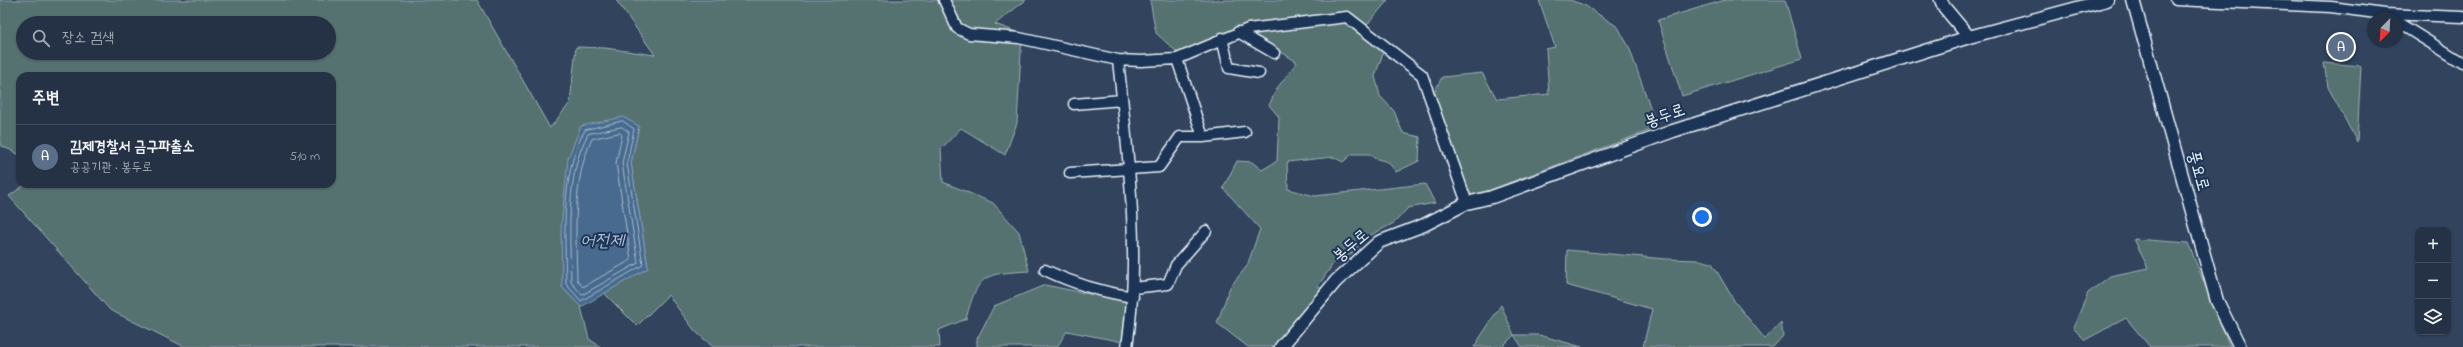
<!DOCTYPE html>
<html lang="ko">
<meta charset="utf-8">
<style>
body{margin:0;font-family:"Indie Flower","Poor Story",sans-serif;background:#313e51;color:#f1f3f6}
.controls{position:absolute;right:12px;bottom:12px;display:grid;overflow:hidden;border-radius:8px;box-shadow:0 1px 3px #0004}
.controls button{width:36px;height:36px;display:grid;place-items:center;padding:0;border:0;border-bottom:1px solid #424d5f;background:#253246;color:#f1f3f6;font:20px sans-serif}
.compass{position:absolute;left:2367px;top:12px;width:36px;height:36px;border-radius:50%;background:#253246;box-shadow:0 1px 3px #0004;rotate:204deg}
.you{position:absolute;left:1702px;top:217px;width:14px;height:14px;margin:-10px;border:3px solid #fff;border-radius:50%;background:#1a73e8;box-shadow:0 0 0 6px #1a73e833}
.badge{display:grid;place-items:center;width:26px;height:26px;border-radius:50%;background:#8bbbb9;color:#fff;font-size:13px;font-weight:700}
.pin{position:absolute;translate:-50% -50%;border:2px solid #fff;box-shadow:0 1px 4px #0006}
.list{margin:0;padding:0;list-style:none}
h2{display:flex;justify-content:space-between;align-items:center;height:52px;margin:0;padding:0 16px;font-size:17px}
h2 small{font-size:13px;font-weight:400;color:#a3aab3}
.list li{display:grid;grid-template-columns:26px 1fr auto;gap:12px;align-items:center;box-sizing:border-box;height:64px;padding:0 16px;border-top:1px solid #424d5f}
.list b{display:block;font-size:15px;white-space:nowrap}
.list p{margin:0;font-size:13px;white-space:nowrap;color:#a3aab3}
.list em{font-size:13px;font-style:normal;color:#a3aab3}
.icon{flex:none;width:22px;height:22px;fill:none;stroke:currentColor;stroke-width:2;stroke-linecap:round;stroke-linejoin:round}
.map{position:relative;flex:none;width:2463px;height:347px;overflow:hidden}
.search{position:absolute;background:#253246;box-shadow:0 1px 3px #0004;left:16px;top:16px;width:320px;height:44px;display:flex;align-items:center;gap:10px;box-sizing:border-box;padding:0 14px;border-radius:22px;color:#a3aab3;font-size:15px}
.panel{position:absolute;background:#253246;box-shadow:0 1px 3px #0004;left:16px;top:72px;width:320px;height:116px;border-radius:12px}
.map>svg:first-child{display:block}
.green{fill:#54716f;stroke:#9eb1b4;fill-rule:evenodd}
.water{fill:#476b8e;stroke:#87a1b8}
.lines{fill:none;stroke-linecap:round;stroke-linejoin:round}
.shore{stroke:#a8bbce;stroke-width:1}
.minor-casing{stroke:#e8f1f8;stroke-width:13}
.major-casing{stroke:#e8f1f8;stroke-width:15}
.minor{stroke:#1d3557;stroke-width:10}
.major{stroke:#1d3557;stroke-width:12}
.labels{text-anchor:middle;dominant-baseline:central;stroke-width:4;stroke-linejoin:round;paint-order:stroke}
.street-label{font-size:17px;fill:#e8f1f8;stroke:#1d3557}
.water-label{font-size:18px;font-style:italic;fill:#b0c2d3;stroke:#1d3557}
</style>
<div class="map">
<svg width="2463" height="347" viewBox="0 0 2463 347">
<rect width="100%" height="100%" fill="#31435d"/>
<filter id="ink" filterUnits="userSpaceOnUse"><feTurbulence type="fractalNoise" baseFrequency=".025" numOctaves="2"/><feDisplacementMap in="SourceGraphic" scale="8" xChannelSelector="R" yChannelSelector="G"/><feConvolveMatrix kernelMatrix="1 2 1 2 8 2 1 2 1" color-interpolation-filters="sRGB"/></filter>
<g filter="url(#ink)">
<!-- green -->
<path class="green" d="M 0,0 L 477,0 L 550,128 L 570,103 L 576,47 L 605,48 L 655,55 L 616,0 L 1026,0 L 995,24 L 1022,34 L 1017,123 L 1005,155 L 961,128 L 941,149 L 943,182 L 993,203 L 1019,232 L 1029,271 C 984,274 978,273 966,319 L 939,330 L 940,347 L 713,347 L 695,331 L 668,295 L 637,326 L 604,293 L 648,268 L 631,163 L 639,126 L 562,287 L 581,307 L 589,339 L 601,347 L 185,347 L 110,310 L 9,196 L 26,184 L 332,184 L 332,76 L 20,76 L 20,155 L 0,145 ZM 23,23 L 329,23 L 329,53 L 23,53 Z
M 1150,0 L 1388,0 L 1367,25 L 1386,45 L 1375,76 L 1380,96 L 1394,111 L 1403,133 L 1420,137 L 1419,161 L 1396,172 L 1388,162 L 1374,158 L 1370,154 L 1352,154 L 1343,162 L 1333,157 L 1287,162 L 1288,189 L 1315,196 L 1425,184 L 1435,203 L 1408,208 L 1394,223 L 1365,238 L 1350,255 L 1337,258 L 1318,286 L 1323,290 L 1272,347 L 1248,347 L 1217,323 L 1230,287 L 1247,266 L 1260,229 L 1223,188 L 1237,161 L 1252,162 L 1262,170 L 1277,161 L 1279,117 L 1269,105 L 1278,87 L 1297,62 L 1249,32 L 1227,32 L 1179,54 L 1156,33 Z
M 1539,0 L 1570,0 L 1584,5 L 1618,27 L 1629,47 L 1655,121 L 1653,129 L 1471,197 L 1434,93 L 1442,77 L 1482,73 L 1497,99 L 1549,94 L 1546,49 L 1555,47 Z
M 1725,0 L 1785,0 L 1802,59 L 1682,96 L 1658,20 Z
M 2324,63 L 2361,66 L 2357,142 L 2328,87 Z
M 2134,239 L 2188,243 L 2230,347 L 2150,347 L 2126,318 L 2085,340 L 2073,328 L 2088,293 L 2110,276 L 2148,268 Z
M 1567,250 L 1665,259 L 1699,260 L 1712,263 L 1735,302 L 1765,339 L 1781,322 L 1783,336 L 1773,347 L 1643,347 L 1652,309 L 1566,285 Z
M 1045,285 L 1128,302 L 1123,342 L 1067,331 L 1057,347 L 977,347 L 977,339 L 994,306 Z
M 1501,305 L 1514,335 L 1539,335 L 1582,347 L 1522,347 L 1514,335 L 1502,347 L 1474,347 Z"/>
<!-- water -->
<path class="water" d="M 623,117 L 639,126 L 631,163 L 648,268 L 581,307 L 562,287 L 561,228 L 568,158 L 581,126 Z"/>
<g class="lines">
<!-- shore -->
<path class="shore" d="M 623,121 L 634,129 L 627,163 L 643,265 L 581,301 L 566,284 C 565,236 560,173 585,130 Z
M 622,127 L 629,132 L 622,163 L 638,263 L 582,295 L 571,282 C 570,236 565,175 588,134 Z
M 620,133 L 622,135 L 616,163 L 631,260 L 583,287 L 577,280 C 576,236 572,179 592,139 Z"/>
<defs>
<path id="minor" d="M 944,0 L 957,28 L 969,34 L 1019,38 L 1118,60 L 1141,61 L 1177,59 L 1248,29 L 1347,17 L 1422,75 L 1467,203
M 2176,0 L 2331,7 L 2384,14 L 2463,17
M 2397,22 L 2463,63
M 1238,32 L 1274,53
M 1222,38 L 1229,68 L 1259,73
M 1177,59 L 1203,137 L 1245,132
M 1118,60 C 1128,153 1141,254 1127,347
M 1074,104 L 1122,100
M 1070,173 L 1159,167 L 1180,137 L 1203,137
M 1045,270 C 1074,284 1101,292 1133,297
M 1133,288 L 1168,284 L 1176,265 L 1206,231"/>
<path id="major" d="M 1941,0 L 1944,7 L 1969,37
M 2133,0 L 2217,301 L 2240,347
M 1281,347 L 1336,281 L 1379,242 L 1424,225 L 1467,203 L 1492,197 L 1673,131 L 1969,37 L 2107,0"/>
</defs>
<!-- minor casing -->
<use href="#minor" class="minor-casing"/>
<!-- major casing -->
<use href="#major" class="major-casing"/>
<!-- minor -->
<use href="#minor" class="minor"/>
<!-- major -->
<use href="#major" class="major"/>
</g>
</g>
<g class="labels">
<!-- street labels -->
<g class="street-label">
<text transform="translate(1665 116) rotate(-19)">봉두로</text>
<text transform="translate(2198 171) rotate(74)">풍요로</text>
<text transform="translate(1351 246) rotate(-40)">봉두로</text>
</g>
<!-- water labels -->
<g class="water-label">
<text x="602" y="242">어전제</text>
</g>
</g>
</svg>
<div class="controls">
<button>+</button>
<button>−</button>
<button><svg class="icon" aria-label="layers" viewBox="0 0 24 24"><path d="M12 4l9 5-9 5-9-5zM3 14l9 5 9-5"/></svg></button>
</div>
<svg class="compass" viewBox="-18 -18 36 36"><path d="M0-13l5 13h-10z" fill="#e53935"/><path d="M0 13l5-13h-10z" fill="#a3aab3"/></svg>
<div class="you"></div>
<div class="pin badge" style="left:2341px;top:47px;background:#5c6f8a">A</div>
<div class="search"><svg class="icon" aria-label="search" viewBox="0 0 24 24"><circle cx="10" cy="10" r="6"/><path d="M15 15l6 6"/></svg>장소 검색</div>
<section class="panel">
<h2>주변<small></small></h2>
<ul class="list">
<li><span class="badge" style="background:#5c6f8a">A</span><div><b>김제경찰서 금구파출소</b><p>공공기관 · 봉두로</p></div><em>510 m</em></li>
</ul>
</section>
</div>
